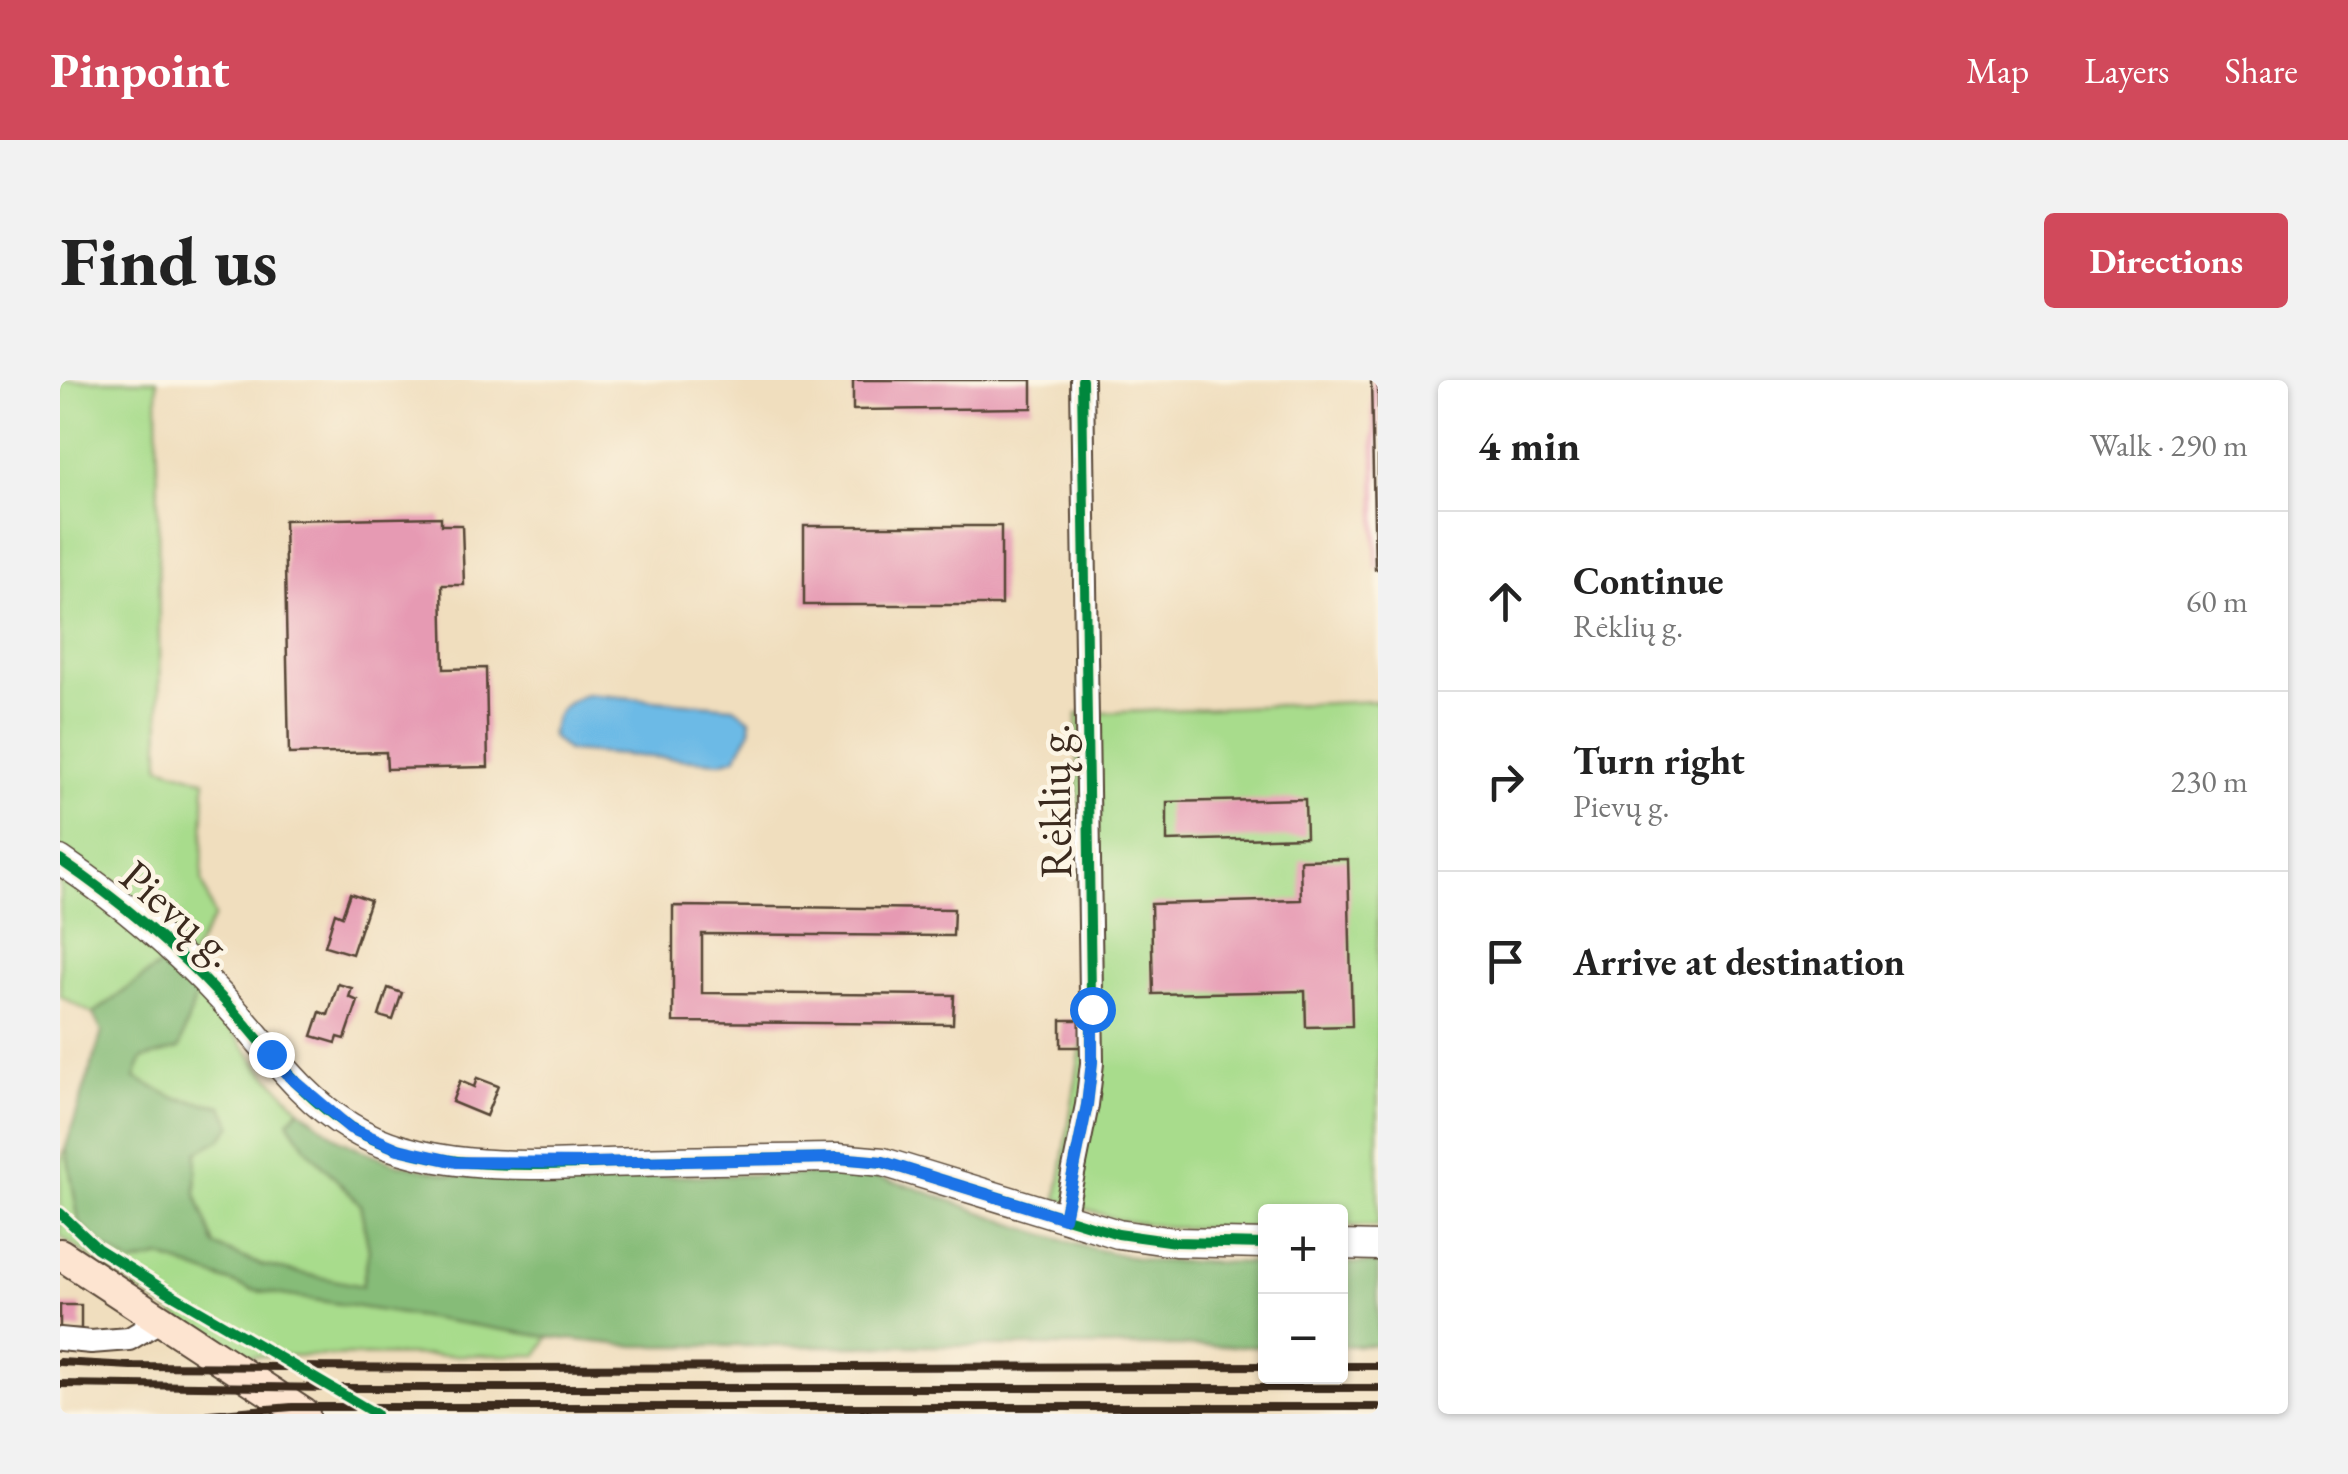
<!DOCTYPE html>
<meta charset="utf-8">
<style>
body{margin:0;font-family:"EB Garamond",serif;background:#f2f2f2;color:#222}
.controls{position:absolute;right:30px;bottom:30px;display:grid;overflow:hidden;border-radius:10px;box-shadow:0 2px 8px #0004}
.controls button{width:90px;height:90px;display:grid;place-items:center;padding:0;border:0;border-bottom:2px solid #e0e0e0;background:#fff;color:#222;font:50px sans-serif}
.stop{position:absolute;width:30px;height:30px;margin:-22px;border:8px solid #1a73e8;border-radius:50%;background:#fff}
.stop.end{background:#1a73e8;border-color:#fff;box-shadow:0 2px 10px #0008}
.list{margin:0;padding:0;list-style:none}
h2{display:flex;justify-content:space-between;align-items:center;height:130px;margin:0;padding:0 40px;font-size:42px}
h2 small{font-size:32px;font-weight:400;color:#767676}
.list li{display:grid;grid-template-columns:65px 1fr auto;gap:30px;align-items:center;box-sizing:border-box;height:180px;padding:0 40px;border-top:2px solid #e0e0e0}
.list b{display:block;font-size:38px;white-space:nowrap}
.list p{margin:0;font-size:32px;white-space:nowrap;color:#767676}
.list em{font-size:32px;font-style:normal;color:#767676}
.icon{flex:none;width:55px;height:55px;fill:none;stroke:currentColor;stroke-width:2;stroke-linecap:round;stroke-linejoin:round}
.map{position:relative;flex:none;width:1318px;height:1034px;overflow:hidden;border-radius:10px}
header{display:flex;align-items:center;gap:60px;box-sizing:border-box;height:140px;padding:0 50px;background:#d1495b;color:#fff}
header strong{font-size:48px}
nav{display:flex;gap:55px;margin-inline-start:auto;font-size:35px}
.intro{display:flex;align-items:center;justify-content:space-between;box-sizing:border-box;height:240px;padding:0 60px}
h1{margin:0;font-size:70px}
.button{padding:25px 45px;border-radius:10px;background:#d1495b;color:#fff;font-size:35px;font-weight:700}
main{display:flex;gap:60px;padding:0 60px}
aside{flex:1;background:#fff;border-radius:10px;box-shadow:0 2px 8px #0004}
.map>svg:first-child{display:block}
.green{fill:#a8dc8c;stroke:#728355;stroke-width:2.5}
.forest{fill:#86bc78;stroke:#60734b;stroke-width:2.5}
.water{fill:#6cbae6;stroke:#547282;stroke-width:2.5}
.building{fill:#e69ab3}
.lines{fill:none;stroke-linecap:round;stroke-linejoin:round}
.minor-casing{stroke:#564536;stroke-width:26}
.tertiary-casing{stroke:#564536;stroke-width:31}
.secondary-casing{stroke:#564536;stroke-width:34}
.minor{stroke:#fff;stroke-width:22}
.tertiary{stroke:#fff;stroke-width:28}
.secondary{stroke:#fde4d0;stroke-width:30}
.rail{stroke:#3b2a1e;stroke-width:8}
.cycleway-casing{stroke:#fcf5e5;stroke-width:16}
.cycleway{stroke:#00873e;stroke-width:10}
.route{stroke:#1a73e8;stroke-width:12}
.labels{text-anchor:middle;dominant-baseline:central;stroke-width:9;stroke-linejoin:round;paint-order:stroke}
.street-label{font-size:45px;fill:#3b2a1e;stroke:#fcf5e5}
</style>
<header>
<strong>Pinpoint</strong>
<nav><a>Map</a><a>Layers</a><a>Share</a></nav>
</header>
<div class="intro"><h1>Find us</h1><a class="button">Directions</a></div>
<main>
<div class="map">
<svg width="1318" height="1034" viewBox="0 0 1318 1034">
<rect width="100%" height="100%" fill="#fcf5e5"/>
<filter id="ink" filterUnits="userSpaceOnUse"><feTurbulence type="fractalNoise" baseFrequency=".01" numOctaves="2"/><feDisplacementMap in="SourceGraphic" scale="20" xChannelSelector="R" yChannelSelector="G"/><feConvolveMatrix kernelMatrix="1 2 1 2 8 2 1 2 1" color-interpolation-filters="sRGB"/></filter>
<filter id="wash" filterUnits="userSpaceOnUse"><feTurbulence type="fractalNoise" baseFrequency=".0048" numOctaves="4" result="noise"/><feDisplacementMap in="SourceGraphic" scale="40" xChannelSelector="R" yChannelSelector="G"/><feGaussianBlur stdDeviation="2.25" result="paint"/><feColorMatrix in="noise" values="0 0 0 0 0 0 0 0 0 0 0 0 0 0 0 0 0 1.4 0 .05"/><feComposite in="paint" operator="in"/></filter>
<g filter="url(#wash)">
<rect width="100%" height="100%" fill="#f0debe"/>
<!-- green -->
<path class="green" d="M 0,0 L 97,0 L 100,386 L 145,400 L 142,500 L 154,537 L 128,582 L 107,580 L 33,634 L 0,616 Z
M 1318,321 L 1318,846 L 1281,846 L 1280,832 L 1206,832 L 1205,847 L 1115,848 L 1058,840 L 997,819 L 1021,667 L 1017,334 Z
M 138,609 L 200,687 L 240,729 L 228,741 L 248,770 L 300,824 L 309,870 L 302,907 L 201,885 L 155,866 L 136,814 L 137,772 L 161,759 L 162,726 L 115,718 L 75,698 L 81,679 Z
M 6,767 L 19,842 L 102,877 L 192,910 L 488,957 L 478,975 L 174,976 L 0,856 L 0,782 Z"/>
<!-- forest -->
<path class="forest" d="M 107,580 L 138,609 L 119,669 L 82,679 L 75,698 L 115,718 L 162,726 L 172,745 L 161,759 L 137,772 L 136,814 L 155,866 L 201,885 L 302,906 L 309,870 L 300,824 L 248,770 L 228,741 L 240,729 L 279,759 L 302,770 L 335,783 L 393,795 L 522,797 L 772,794 L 817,797 L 856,808 L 961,847 L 1025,867 L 1090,881 L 1205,883 L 1205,966 L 575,966 L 488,957 L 192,910 L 102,877 L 71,884 L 41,865 L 19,842 L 6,767 L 42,652 L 33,634 Z
M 1280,883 L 1318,883 L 1318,965 L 1281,966 Z"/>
<!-- water -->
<path class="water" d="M 526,314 L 674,327 L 690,339 L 691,350 L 675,378 L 661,382 L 507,371 L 491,356 C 495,329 502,325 526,314 Z"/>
<g id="blocks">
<!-- building -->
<path class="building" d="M 793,0 L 972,0 L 972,28 L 793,30 Z
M 1311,0 L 1318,0 L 1318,189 L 1315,189 Z
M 381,137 L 381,145 L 402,145 L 404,205 L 382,205 L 384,289 L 426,288 L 428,387 L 327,389 L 326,372 L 229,374 L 224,140 Z
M 744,146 L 941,146 L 941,225 L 744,225 Z
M 1245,419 L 1246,457 L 1107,461 L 1107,422 Z
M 1288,479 L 1292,646 L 1246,647 L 1245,611 L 1093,614 L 1091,524 L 1241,520 L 1240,480 Z
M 290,513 L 310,520 L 292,574 L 265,566 L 275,533 L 282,536 Z
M 613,526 L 894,529 L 893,556 L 642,554 L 642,613 L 894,615 L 893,644 L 613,642 Z
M 278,604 L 292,608 L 289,617 L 298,621 L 285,659 L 278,657 L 276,663 L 252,656 L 260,632 L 268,635 Z
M 328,608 L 342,613 L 333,640 L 319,636 Z
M 1001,640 L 1021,640 L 1021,667 L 1001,667 Z
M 417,698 L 438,706 L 426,736 L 392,722 L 400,701 L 414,707 Z
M 0,925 L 21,925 L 21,949 L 0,949 Z"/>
</g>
</g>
<g filter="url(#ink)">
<use href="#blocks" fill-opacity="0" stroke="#564536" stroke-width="2.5"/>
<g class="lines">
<defs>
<path id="minor" d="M 1004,838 L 1027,725 L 1032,683 L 1022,0
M 0,959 L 31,962 L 69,959 L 101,940"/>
<path id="tertiary" d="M 0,480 C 59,520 114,566 162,618 C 204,662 237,715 290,747 C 371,797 489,784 580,782 C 646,780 712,779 778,778 L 823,782 L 1058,854 L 1115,862 L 1206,864
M 1280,865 L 1318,866"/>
<path id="secondary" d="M 0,874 L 244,1034"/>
</defs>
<!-- minor casing -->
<use href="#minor" class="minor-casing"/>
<!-- tertiary casing -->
<use href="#tertiary" class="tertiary-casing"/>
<!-- secondary casing -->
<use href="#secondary" class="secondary-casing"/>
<!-- minor -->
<use href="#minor" class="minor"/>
<!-- tertiary -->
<use href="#tertiary" class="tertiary"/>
<!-- secondary -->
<use href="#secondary" class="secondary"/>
<!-- rail -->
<path class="rail" d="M 0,982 L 71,986 L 414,988 L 1206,986
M 1280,986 L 1318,986
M 0,1004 L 271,1008 L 1318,1008
M 149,1034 L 232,1027 L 1318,1027"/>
<defs>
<path id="cycleway" d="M 0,480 C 59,520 114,566 162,618 C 204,662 237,715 290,747 C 371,797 489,784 580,782 C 646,780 712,779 778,778 L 823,782 L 1058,854 L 1115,862 L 1206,864
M 0,833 L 37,868 L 108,912 L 316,1034
M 1004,838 L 1027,725 L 1032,683 L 1022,0"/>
</defs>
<!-- cycleway casing -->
<use href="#cycleway" class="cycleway-casing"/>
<!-- cycleway -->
<use href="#cycleway" class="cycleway"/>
</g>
</g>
<g class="lines" filter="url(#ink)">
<!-- route -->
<path class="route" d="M 211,674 L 230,697 L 290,748 L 338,769 L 396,782 L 525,783 L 778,778 L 823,782 L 1004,838 L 1027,725 L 1032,682 L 1032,629"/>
</g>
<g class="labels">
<!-- street labels -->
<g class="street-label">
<text transform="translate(994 421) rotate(-91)">Rėklių g.</text>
<text transform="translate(119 533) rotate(41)">Pievų g.</text>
</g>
</g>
</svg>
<div class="controls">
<button>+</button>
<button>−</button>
</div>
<div class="stop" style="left:1032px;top:629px"></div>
<div class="stop end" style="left:211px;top:674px"></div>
</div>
<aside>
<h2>4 min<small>Walk · 290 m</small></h2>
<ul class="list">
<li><svg class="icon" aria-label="ahead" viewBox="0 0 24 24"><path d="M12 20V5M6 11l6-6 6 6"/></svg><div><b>Continue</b><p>Rėklių g.</p></div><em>60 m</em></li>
<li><svg class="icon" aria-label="right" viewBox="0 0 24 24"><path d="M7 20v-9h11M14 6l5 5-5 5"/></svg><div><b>Turn right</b><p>Pievų g.</p></div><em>230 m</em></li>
<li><svg class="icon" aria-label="arrive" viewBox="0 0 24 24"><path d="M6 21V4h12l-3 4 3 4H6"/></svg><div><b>Arrive at destination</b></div></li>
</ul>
</aside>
</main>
